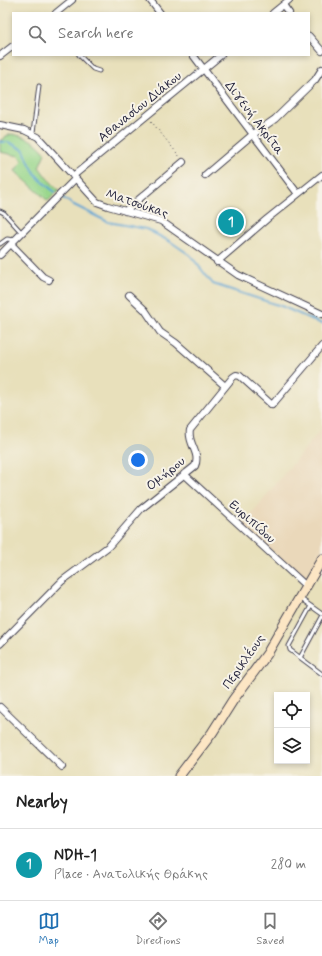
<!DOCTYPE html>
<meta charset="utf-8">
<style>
body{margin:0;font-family:Mynerve,sans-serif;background:#f2f2f2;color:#222}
.controls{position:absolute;right:12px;bottom:12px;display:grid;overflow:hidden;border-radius:0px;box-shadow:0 2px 6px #0003}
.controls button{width:36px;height:36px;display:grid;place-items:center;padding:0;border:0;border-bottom:1px solid #e0e0e0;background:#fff;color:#222;font:20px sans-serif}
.you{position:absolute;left:138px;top:460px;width:14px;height:14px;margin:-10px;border:3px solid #fff;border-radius:50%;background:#1a73e8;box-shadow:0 0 0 6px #1a73e833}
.badge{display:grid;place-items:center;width:26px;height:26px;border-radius:50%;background:#1f6fb2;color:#fff;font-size:13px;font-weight:700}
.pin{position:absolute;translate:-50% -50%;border:2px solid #fff;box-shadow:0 1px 4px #0006}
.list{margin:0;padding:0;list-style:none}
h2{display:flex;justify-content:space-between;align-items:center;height:52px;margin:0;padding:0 16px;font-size:17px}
h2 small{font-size:13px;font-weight:400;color:#767676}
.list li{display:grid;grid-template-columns:26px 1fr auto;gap:12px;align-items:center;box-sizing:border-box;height:72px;padding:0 16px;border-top:1px solid #e0e0e0}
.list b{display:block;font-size:15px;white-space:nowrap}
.list p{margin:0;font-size:13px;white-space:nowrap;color:#767676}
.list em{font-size:13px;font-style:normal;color:#767676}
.icon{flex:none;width:22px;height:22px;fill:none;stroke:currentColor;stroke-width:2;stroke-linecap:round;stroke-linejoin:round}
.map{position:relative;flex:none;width:322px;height:776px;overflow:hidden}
.search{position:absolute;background:#fff;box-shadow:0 2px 6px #0003;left:12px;right:12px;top:12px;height:44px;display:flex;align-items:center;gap:10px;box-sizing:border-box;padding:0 14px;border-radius:0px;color:#767676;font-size:15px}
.sheet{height:124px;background:#fff}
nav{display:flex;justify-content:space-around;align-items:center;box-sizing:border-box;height:56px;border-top:1px solid #e0e0e0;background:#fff;font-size:11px;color:#767676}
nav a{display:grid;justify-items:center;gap:2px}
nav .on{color:#1f6fb2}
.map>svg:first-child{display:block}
.built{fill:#ead8ba}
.green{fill:#9ad78c;stroke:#5e7c64}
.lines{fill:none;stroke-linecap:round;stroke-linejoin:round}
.stream{stroke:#5ea5d4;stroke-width:2}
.lane-casing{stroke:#403e4e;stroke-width:5}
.street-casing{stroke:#403e4e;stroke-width:8}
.secondary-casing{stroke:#403e4e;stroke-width:11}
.path{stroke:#403e4e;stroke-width:1;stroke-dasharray:1 3;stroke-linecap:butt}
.lane{stroke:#fff;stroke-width:3}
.street{stroke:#fff;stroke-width:6}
.secondary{stroke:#fce6c4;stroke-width:9}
.labels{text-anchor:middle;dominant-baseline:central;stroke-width:4;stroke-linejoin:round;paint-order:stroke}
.street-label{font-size:13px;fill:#22223b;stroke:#f7f3e8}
</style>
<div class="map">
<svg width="322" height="776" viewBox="0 0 322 776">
<rect width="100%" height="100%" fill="#f7f3e8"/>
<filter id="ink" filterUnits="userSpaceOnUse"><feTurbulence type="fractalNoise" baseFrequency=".025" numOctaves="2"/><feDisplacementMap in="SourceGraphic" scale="8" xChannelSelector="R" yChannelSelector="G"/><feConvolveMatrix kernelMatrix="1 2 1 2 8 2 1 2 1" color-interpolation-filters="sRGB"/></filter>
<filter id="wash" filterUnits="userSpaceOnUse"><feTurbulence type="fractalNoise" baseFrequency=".012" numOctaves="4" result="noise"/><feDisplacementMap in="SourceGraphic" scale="16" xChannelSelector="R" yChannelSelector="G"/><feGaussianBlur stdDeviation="0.9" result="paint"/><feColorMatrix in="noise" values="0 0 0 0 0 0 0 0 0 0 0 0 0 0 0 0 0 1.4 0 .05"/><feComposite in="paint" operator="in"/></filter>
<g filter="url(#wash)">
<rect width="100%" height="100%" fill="#e8e0bb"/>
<!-- built -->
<path class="built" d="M 322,428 L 322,551 L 307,576 L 300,575 L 242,525 Z"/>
<!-- green -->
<path class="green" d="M 12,134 C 27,137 36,141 45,153 L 39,167 L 47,178 L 59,190 L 48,201 L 15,171 L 22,161 L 19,156 L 0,152 L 0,140 L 3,140 L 6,136 Z"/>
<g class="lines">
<!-- stream -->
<path class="stream" d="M 0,142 L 8,142 L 24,150 C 32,171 36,178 55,192
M 63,198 L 72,204 L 108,222 L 146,229 L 171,242 L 190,255 L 213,284 L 281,306 L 322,324"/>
</g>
</g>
<g filter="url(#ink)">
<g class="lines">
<defs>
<path id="lane" d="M 79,55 L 93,69 L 99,71
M 33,133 L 39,86
M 0,211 L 4,213 L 22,233
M 0,244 L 7,239 L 14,240
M 301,599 L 322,614
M 311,606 L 289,646 L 290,650 L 322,674
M 301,656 L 322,617"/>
<path id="street" d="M 150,0 L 160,13
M 283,5 L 289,13
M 56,13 L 72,0
M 273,13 L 289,0
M 309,36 L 322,51
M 193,55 L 298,194
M 0,56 L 13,46
M 0,125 L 24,130 L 38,137 L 97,202 L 108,206 L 161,221 L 238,275 L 322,314
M 205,175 L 252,135 L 275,119 L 315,80 L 322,69
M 73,176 L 221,55
M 125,211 L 183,162
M 11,244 L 43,277 L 49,280
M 0,255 L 75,179
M 217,262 L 267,219 L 322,175
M 129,295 L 145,310 L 160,332 L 176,343 L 225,386
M 184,474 L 306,586
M 0,644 L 62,581 L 109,546 L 141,509 L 195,466 C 201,453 187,443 190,430 L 233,377 L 236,375 L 240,376 L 272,405 L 322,346
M 0,707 L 62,767"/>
<path id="secondary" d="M 179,776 L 212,733 L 233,700 L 267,654 L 322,559"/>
</defs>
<!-- lane casing -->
<use href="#lane" class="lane-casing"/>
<!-- street casing -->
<use href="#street" class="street-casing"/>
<!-- secondary casing -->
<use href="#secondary" class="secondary-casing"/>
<!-- path -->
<path class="path" d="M 151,121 L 180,157"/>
<!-- lane -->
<use href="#lane" class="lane"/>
<!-- street -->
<use href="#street" class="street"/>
<!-- secondary -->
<use href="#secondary" class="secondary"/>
</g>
</g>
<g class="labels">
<!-- street labels -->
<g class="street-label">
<text transform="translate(140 107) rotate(-39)">Αθανασίου Διάκου</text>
<text transform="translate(254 118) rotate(53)">Διγενή Ακρίτα</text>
<text transform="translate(137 204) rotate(19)">Ματσούκας</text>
<text transform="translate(166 474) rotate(-39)">Ομήρου</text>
<text transform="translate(252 522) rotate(42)">Ευριπίδου</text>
<text transform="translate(244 662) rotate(-55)">Περικλέους</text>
</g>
</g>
</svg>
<div class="controls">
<button><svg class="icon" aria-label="locate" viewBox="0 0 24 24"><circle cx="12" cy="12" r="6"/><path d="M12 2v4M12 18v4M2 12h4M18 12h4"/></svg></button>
<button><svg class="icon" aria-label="layers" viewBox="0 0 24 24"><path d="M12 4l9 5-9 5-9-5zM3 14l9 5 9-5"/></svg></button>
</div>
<div class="you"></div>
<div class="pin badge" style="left:231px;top:222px;background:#0f9aa8">1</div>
<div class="search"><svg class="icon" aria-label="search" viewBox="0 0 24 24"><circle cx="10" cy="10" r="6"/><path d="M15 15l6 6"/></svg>Search here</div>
</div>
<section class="sheet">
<h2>Nearby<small></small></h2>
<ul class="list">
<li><span class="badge" style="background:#0f9aa8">1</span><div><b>NDH-1</b><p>Place · Ανατολικής Θράκης</p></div><em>280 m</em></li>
</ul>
</section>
<nav>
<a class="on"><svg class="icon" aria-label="map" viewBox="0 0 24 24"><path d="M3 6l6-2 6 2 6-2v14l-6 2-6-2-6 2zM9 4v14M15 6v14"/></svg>Map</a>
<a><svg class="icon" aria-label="directions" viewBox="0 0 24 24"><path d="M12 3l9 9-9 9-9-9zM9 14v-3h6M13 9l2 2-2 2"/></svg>Directions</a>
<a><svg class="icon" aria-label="saved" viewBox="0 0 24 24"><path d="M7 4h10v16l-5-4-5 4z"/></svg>Saved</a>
</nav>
